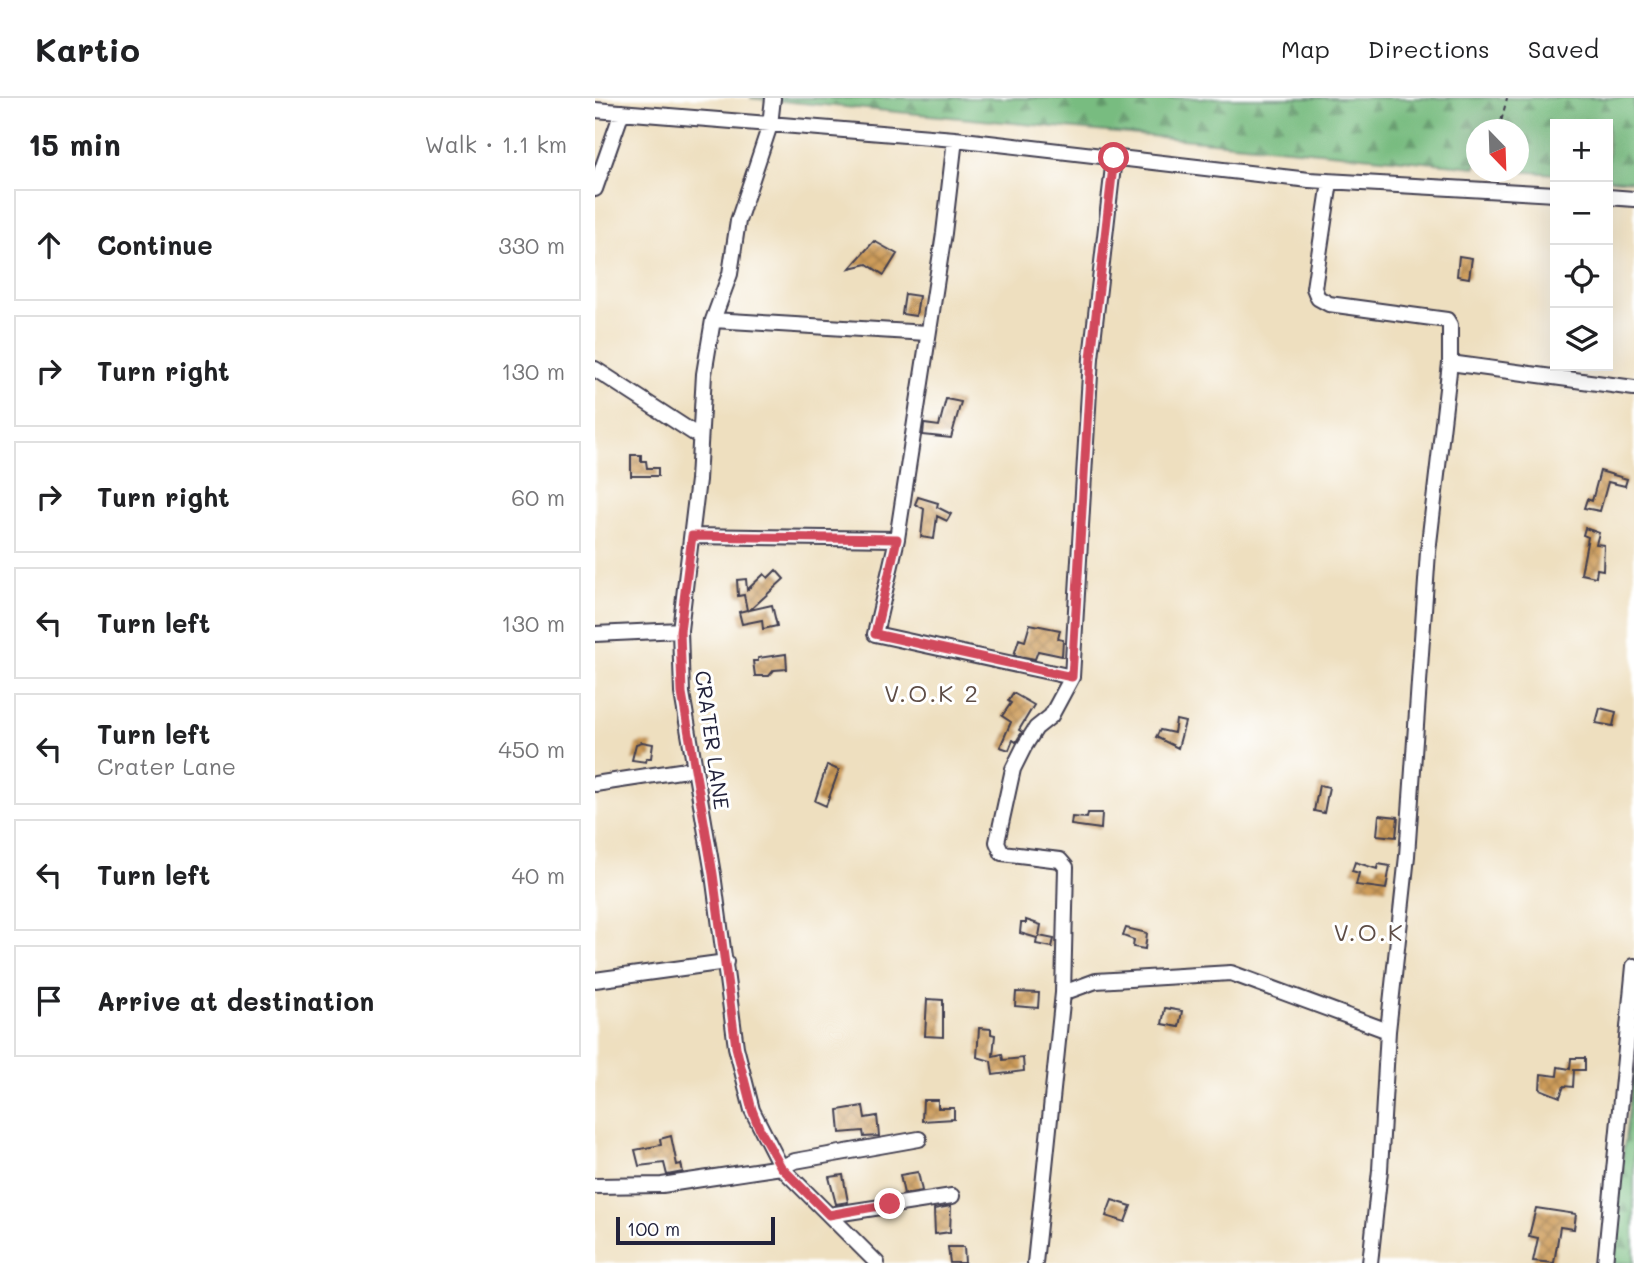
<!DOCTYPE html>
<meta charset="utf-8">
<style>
body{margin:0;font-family:Mali,sans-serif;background:#f6f6f6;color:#202124}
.controls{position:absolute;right:21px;top:21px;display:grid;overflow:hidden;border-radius:0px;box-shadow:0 7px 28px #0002}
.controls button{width:63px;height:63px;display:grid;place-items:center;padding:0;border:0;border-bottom:2px solid #e0e0e0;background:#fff;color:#202124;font:35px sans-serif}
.compass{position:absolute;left:871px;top:21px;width:63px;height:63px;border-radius:50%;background:#fff;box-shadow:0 7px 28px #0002;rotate:157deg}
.scale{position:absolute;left:21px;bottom:18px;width:159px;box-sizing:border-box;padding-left:7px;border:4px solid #22223b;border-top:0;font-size:19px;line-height:24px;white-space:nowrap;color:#22223b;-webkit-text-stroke:5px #fff;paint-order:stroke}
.stop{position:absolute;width:21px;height:21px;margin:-16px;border:5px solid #d1495b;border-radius:50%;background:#fff}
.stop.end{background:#d1495b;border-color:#fff;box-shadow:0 2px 7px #0008}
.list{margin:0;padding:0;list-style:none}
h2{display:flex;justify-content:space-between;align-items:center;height:91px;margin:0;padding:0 28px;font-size:30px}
h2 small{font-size:23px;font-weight:400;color:#757577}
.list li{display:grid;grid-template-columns:46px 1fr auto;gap:21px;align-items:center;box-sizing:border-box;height:112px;margin:0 14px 14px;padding:0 14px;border:2px solid #e0e0e0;border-radius:0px}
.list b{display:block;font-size:26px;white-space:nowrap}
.list p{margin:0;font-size:23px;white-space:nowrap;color:#757577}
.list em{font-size:23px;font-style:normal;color:#757577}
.icon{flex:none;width:38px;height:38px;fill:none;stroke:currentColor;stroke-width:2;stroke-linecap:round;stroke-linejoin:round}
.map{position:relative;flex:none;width:1039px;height:1165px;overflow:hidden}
header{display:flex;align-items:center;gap:42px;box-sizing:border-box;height:98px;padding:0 35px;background:#fff;border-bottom:2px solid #e0e0e0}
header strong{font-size:33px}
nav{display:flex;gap:38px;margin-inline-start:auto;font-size:24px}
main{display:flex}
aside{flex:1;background:#fff}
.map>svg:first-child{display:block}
.forest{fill:url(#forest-firs);stroke:#4d6f5e;stroke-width:2}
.building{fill:url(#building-cross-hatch)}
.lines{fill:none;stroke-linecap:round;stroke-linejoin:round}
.minor-casing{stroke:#413e4f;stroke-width:18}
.path{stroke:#413e4f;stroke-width:2;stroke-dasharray:5 5;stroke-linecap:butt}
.minor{stroke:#fff;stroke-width:14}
.route{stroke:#d1495b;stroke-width:9}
.labels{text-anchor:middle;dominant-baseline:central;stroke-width:6;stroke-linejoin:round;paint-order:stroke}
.street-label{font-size:21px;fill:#22223b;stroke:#fff}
.quarter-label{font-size:24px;letter-spacing:2px;fill:#5e4d46;stroke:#fff}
</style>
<header>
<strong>Kartio</strong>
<nav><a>Map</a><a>Directions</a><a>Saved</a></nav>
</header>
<main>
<aside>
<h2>15 min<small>Walk · 1.1 km</small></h2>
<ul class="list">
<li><svg class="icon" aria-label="ahead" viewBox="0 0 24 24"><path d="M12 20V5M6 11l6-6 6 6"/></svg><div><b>Continue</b></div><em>330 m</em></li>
<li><svg class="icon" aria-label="right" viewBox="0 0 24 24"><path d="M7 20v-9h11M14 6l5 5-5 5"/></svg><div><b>Turn right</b></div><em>130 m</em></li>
<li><svg class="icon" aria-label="right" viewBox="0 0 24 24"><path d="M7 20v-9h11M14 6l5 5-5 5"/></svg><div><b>Turn right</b></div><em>60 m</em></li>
<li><svg class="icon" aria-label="left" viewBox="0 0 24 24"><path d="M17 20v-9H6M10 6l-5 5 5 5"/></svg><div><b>Turn left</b></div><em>130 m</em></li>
<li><svg class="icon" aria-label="left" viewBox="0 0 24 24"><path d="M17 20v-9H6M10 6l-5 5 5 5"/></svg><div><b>Turn left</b><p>Crater Lane</p></div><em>450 m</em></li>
<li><svg class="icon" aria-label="left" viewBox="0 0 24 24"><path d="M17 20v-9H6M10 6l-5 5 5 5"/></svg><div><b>Turn left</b></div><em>40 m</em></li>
<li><svg class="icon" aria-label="arrive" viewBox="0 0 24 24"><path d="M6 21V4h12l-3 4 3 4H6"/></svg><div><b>Arrive at destination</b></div></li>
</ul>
</aside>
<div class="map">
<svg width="1039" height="1165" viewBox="0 0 1039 1165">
<defs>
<pattern id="forest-firs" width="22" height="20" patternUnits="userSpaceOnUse" patternTransform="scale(1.75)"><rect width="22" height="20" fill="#78bc80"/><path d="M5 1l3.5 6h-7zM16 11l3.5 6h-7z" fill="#62986a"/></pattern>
<pattern id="building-cross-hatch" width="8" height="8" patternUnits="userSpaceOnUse" patternTransform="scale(1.75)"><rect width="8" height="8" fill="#cd9c5a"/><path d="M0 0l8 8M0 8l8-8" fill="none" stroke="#a67f4c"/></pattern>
</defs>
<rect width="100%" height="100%" fill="#fff"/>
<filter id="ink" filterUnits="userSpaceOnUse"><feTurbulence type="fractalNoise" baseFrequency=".0143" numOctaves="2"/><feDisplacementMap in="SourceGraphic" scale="14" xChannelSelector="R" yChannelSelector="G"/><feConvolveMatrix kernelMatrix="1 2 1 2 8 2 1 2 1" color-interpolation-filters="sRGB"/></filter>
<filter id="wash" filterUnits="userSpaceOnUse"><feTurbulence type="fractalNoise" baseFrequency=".00686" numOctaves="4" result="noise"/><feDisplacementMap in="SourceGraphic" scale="28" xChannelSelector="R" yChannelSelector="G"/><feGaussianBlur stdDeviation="1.57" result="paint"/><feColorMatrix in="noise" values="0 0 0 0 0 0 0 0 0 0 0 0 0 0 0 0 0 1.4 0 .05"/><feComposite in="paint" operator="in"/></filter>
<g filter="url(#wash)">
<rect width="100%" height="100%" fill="#eedfbf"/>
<!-- forest -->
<path class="forest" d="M 155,0 L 1039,0 L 1039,83 L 1013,81 L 1013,26 L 960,26 L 960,76 L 924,73 L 923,32 L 881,32 L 881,69 Z
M 1039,970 L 1039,1165 L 1014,1165 Z"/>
<g id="blocks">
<!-- building -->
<path class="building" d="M 279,143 L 302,156 L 289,177 L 272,166 L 255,170 Z
M 864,158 L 877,160 L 874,180 L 862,178 Z
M 310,196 L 324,198 L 321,218 L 307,216 Z
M 351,301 L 366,304 L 356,340 L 328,337 L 329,326 L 344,328 Z
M 36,357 L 46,357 L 46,363 L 51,363 L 52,370 L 63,370 L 63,378 L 36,378 Z
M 1005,373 L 1032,381 L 1030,388 L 1013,384 L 1005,413 L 989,410 L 992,401 L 997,403 Z
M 323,399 L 343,405 L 342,409 L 356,416 L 352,423 L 342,418 L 339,441 L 326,439 L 329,411 L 320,406 Z
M 990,430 L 1004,435 L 1001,446 L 1009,447 L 1008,472 L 1002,471 L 1001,479 L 986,476 L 993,439 L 988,437 Z
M 181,472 L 189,481 L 155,512 L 177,507 L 182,528 L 168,531 L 167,522 L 147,526 L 144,514 L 152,512 L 149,497 L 143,498 L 142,482 L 151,481 L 152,492 L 169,476 L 173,480 Z
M 435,526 L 465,532 L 463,541 L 468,542 L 467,558 L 443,553 L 440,561 L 419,557 L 424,541 L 430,543 Z
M 191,556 L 192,571 L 179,572 L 174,578 L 160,578 L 158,563 L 163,563 L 163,560 Z
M 418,595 L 439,607 L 424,632 L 427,634 L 421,644 L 418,642 L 414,652 L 405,649 L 416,624 L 407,618 L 416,605 L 413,603 Z
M 1005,610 L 1021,614 L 1018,628 L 1001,625 Z
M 581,622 L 590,624 L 583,650 L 561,639 L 565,632 L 579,635 Z
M 47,644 L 58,646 L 56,660 L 52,660 L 51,664 L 37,662 L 41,646 Z
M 232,667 L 244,672 L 231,708 L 220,703 Z
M 724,687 L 734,689 L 729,715 L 719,713 Z
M 493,715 L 507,715 L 506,731 L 476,727 L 477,719 L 492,720 Z
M 784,717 L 803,719 L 801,739 L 782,737 Z
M 760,764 L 782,771 L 783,766 L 795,768 L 791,791 L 761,787 L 764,775 L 757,773 Z
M 431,822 L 446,827 L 444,838 L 459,841 L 457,849 L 441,846 L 442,840 L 425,835 L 426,825 L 431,825 Z
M 531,830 L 552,835 L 550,851 L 538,849 L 539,842 L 528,838 Z
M 421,894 L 444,895 L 443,910 L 420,908 Z
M 332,901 L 348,902 L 348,939 L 330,938 Z
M 570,910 L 587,913 L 584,929 L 567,926 Z
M 384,930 L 396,931 L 396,936 L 400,937 L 398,958 L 407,956 L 408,962 L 428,960 L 429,973 L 398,977 L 396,963 L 382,959 Z
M 976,960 L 990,960 L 990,972 L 979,972 L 978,989 L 969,988 L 965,999 L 945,991 L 946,976 L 962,978 L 963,969 L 975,971 Z
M 328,1002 L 343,1002 L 343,1010 L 359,1010 L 359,1021 L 327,1023 Z
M 268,1008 L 270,1020 L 282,1018 L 284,1038 L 269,1039 L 268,1033 L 245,1035 L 243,1012 Z
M 76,1038 L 82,1067 L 86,1066 L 88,1074 L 72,1077 L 69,1065 L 44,1068 L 40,1052 L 66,1047 L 65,1041 Z
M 323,1074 L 327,1093 L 309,1096 L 305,1077 Z
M 248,1077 L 253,1104 L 241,1106 L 234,1079 Z
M 517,1102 L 536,1108 L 530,1124 L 511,1118 Z
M 356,1108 L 355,1134 L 340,1136 L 339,1111 Z
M 941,1110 L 981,1116 L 979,1131 L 965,1129 L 959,1165 L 938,1163 L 943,1140 L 934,1138 Z
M 353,1149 L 369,1149 L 370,1165 L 355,1165 Z"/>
</g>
</g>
<g filter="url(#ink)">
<use href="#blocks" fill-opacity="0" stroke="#413e4f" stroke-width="2"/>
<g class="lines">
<defs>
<path id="minor" d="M 178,0 L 175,27 L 143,123 L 135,176 L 118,222 L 109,276 L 103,382 L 85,532 L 87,595 L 118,776 L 141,949 L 157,1012 L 186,1069 L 282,1165
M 0,12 L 360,41 L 714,82 L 960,96
M 360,41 L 349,135 L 302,441 L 280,536 L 477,579
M 735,84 L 719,190 L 723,200 L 734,206 L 852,222 L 855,227 L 855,265 L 833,454 L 812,758 L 793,933 L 785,1072 L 775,1165
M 0,91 L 27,14
M 1013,99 L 1039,101
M 118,222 L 332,235
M 855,265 L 1039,290
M 0,271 L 105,339
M 97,438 L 302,441
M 0,536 L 85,532
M 0,686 L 98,671
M 0,882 L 131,864
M 468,895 L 501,883 L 636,875 L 793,933
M 0,1088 L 67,1087 L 186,1069 L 200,1063 L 324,1041
M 234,1117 L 357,1098
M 440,1165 L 468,895 L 471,769 L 465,762 L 407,755 L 402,744 L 418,671 L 429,649 L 441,630 L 456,618 L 477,579 L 496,260 L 519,60
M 1010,1165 L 1039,868"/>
</defs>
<!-- minor casing -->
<use href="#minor" class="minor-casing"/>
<!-- path -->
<path class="path" d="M 904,32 L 912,0"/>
<!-- minor -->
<use href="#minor" class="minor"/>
</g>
</g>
<g class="lines" filter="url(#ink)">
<!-- route -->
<path class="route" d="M 295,1106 L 234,1117 L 186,1069 L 165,1032 L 157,1012 L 141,949 L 118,776 L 87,595 L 85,533 L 97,438 L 302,441 L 280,536 L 477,579 L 496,260 L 519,60"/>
</g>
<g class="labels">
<!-- street labels -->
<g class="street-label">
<text transform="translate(118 642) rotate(82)">CRATER LANE</text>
</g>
<!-- quarter labels -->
<g class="quarter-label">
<text x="337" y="594">V.O.K 2</text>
<text x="774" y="833">V.O.K</text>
</g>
</g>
</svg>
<div class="controls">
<button>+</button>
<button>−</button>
<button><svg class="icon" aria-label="locate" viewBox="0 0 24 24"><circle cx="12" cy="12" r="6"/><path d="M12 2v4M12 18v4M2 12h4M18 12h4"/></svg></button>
<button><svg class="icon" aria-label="layers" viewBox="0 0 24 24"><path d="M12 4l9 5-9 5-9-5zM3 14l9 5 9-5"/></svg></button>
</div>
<svg class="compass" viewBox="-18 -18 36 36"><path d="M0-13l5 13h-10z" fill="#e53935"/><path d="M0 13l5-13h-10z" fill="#757577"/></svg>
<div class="scale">100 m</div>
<div class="stop" style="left:519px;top:60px"></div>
<div class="stop end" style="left:295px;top:1106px"></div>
</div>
</main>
